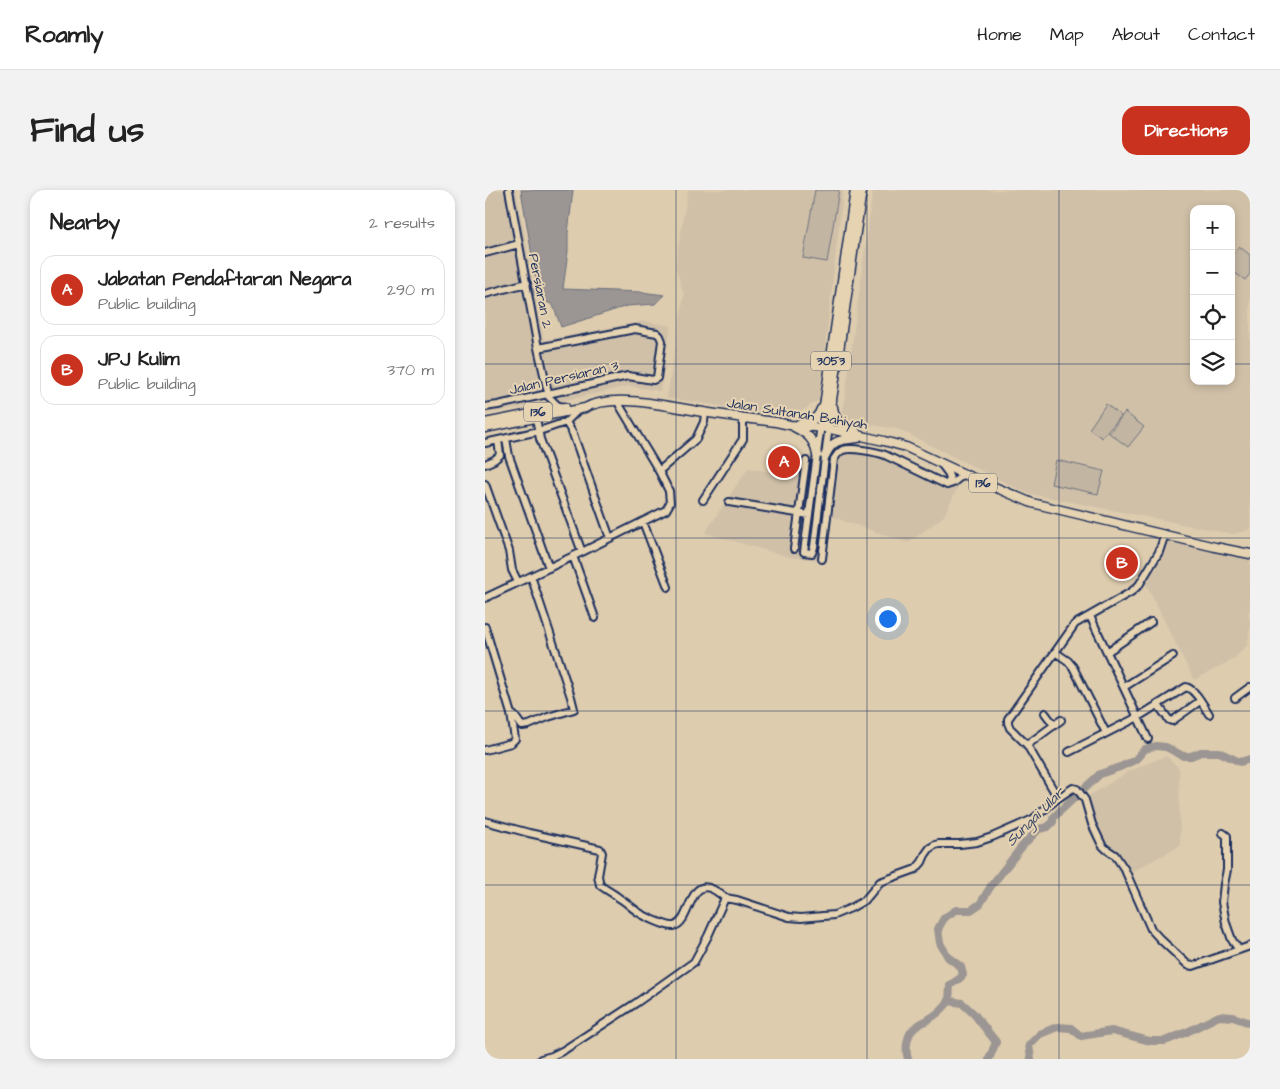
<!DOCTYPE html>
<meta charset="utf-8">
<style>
body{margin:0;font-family:"Architects Daughter",sans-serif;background:#f2f2f2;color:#222}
.controls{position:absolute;right:15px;top:15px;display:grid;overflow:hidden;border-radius:10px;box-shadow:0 2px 8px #0003}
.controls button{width:45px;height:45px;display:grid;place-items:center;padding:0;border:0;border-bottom:1px solid #e0e0e0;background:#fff;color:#222;font:25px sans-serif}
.you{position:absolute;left:402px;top:428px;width:18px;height:18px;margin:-12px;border:4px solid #fff;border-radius:50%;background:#1a73e8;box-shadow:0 0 0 8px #1a73e833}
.badge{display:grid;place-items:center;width:32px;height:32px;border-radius:50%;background:#c8321e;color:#fff;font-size:16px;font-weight:700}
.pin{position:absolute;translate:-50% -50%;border:2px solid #fff;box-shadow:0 1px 5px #0006}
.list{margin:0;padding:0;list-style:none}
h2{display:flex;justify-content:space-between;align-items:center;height:65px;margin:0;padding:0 20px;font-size:21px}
h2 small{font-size:16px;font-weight:400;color:#767676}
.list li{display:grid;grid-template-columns:32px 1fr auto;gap:15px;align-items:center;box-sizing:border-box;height:70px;margin:0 10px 10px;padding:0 10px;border:1px solid #e0e0e0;border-radius:15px}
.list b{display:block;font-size:19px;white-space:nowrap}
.list p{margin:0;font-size:16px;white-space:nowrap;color:#767676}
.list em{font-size:16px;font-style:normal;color:#767676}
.icon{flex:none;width:28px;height:28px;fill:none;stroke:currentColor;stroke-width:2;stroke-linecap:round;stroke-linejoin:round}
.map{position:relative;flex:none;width:765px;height:869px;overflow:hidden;border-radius:15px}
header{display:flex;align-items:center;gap:30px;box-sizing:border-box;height:70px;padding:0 25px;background:#fff;border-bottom:1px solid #e0e0e0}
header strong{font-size:24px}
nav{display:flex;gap:28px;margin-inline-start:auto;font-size:18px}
.intro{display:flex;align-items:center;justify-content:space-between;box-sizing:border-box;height:120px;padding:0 30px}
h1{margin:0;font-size:35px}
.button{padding:12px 22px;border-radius:15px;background:#c8321e;color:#fff;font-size:18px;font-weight:700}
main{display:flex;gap:30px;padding:0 30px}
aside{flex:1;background:#fff;border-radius:15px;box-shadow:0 2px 8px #0003}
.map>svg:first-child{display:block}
.built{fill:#d0c0a8;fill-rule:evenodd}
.green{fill:#c2b5a2;stroke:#6e7280}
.water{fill:#9b9693;stroke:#686d7e}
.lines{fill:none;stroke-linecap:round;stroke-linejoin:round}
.river{stroke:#9b9693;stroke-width:8}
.minor-casing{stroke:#1b2f5e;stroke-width:10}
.major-casing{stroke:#1b2f5e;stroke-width:11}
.minor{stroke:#e6d3b1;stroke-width:6}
.major{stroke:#e6d3b1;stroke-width:8}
.grid{fill:none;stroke:#1b2f5e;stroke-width:1;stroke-opacity:0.55}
.labels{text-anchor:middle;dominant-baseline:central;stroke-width:4;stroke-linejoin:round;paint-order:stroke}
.shield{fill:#e6d3b1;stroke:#586077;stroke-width:1}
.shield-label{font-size:12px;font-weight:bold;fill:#1b2f5e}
.street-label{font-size:14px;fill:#1b2f5e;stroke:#e6d3b1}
.water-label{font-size:15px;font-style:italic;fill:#354469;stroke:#e6d3b1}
</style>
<header>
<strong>Roamly</strong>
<nav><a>Home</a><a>Map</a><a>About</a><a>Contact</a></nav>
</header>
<div class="intro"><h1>Find us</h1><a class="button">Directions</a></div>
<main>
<aside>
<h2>Nearby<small>2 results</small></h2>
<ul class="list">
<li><span class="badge">A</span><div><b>Jabatan Pendaftaran Negara</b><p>Public building</p></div><em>290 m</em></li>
<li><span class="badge">B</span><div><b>JPJ Kulim</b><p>Public building</p></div><em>370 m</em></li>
</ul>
</aside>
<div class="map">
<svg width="765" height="869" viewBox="0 0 765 869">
<rect width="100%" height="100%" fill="#deccae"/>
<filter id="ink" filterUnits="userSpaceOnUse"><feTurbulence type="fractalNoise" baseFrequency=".02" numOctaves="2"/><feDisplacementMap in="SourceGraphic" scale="10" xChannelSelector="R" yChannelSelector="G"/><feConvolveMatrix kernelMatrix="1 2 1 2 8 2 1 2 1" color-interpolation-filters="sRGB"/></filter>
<g filter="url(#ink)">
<!-- built -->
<path class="built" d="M 0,0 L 31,0 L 59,150 L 160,131 L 186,136 L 175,201 L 144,196 L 96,207 L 0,224 Z
M 203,0 L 358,0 L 334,210 L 313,223 L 296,225 L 182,208 L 199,105 L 190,76 Z
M 388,0 L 765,0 L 765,340 L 748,344 L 541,303 L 413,239 L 365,232 L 358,222 ZM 709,19 L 746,19 L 746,191 L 709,191 Z
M 357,254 L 394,259 L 474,295 L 459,326 L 423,353 L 348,327 L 341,371 L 304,367 L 220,343 L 263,278 L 309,286 L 329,260 L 346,262 Z
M 685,351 L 765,370 L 765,420 L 763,422 L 765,437 L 763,454 L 749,469 L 709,490 L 660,392 Z
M 681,566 L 694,578 L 695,656 L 646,682 L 633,664 L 618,651 L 610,632 L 604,606 L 644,581 Z"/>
<!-- green -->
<path class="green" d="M 330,0 L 354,0 L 342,72 L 318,68 Z
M 754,56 L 765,65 L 765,84 L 760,90 L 746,80 L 746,66 Z
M 621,214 L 636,226 L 617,248 L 604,239 Z
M 640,222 L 659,237 L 643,257 L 624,243 Z
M 571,270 L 619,281 L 613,304 L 566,294 Z"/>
<!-- water -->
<path class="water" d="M 36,0 L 88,0 L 83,43 L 83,61 L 78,99 L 156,102 L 180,105 L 170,114 L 142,116 L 76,137 L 68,115 L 58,110 L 53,101 Z"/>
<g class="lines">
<!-- river -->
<path class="river" d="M 49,102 L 62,97
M 464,811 L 465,795 L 474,789 L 478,785 L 476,777 L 463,767 L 455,753 L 453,739 L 459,728 L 471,720 L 486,720 L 495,714 L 506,696 L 539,654 L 554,639 L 563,637 L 568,632 L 568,628 L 574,622 L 615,584 L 635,577 L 650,570 L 660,559 L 671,556 L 681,557 L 698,566 L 706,566 L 716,562 L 734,562 L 755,572 L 765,569
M 464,811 L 477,813 L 489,824 L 511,852 L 504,869
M 423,869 C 421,863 421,860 422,854 C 424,835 437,835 450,825 C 456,821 460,816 464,811
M 546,869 L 544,855 L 555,844 L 572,837 L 586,838 L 596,846 L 627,841 L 665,851 L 680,851 L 702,842 L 734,826 L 748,827 L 765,833"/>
<defs>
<path id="minor" d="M 24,0 L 53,158 L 64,207 L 72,215 L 78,217
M 0,63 L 34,54
M 0,104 L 42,93
M 0,217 L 13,215 L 143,186 L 168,190 L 172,188 L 177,151 L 175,146 L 172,143 L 150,139 L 53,158
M 51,228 L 55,249 L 97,362
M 81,232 L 93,220
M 336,234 L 319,362 L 327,363 L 329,357 L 344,235
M 21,249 L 24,266 L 64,378
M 0,253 L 54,241 L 81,232 L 88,244 L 125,348
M 0,274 L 9,270 L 15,265 L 13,250
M 457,275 L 463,283 L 465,289 L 462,295 L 468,293 L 479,284
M 174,281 L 211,249 L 219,232 L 220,223
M 0,294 L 24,361 L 27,380 L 33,392
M 218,310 L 258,249 L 258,228
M 244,312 L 324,325
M 158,332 L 183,397
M 309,359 L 321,271
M 88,366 L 110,428
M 337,369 L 349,269 C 352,265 354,261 358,260 C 366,257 392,262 400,265 L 462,295
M 0,408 L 97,362 L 181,320 L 185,313 L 184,301 L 174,281 L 135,216 L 133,211
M 605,426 L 663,549
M 0,437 L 26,524 C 31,525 33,532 37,536 L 44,535 L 63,527 L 89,519 L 86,507 L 46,386
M 570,462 L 583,471 L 588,477 L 621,543
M 622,462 L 666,432
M 639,497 L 688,466
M 750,508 L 765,497
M 673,515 L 684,530 L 687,531 L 715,511
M 560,523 L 569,535
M 542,555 L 576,530
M 0,560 L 26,553 L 30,549 L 26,524
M 584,562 L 653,527 L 701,497 C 711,500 718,515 724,524
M 573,608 L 542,555 L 525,538 L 523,533 L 523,529 L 590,434 L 646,402 L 654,395 L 674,362 L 680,344
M 0,631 L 44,643 L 115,659 L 117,663 L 113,686 L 115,695 C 121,700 128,703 134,708 C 141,712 147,718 153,722 C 159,726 182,737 189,736 C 209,731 202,674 240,708
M 738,643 L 742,646 L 742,680 L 739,694 L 737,712 L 741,733 L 747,750 L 754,760
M 56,869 L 67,866 L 79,860 L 151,813 L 209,772 L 223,746 L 240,708 L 252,710 L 304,727 L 316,728 L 349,725 L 366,718 L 380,710 L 395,692 L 431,679 L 437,672 L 440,665 L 445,658 L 450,655 L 454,654 L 475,654 L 492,652 L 507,647 L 548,629 L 573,608 L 588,598 L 592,599 L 600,610 L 607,634 L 617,655 L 621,659 L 630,665 L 640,680 L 666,739 L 675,749 L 703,775 L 708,776 L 765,756"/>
<path id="major" d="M 348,217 C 350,233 358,236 371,242
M 0,233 L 80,217
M 314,234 C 325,232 332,230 336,219
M 309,237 C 323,244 329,249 332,265
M 0,238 L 100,218 C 129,202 186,217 218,222 C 243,226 267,229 291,232 L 305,235 L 341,238 L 399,251 L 421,257 L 479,284 L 547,313 L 730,357 L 765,364
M 341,238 L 337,230 L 370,0
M 341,238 L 344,231 L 377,0
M 340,266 C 348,249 355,250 373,248"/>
</defs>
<!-- minor casing -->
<use href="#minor" class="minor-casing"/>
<!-- major casing -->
<use href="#major" class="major-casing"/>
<!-- minor -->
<use href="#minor" class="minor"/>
<!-- major -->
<use href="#major" class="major"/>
</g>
</g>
<!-- grid -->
<path class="grid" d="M 191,0 L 191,869M 382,0 L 382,869M 574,0 L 574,869M 0,174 L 709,174M 746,174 L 765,174M 0,348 L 765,348M 0,521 L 765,521M 0,695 L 765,695"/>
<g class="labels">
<!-- shield labels -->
<g class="shield">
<rect x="326" y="161.5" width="40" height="19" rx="4"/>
<rect x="39" y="212.5" width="28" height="19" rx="4"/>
<rect x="484" y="283.5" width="28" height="19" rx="4"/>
</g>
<g class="shield-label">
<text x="346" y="171">3053</text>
<text x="53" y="222">136</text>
<text x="498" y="293">136</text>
</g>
<!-- street labels -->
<g class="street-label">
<text transform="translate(55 101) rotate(79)">Persiaran 2</text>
<text transform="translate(79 188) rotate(-13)">Jalan Persiaran 3</text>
<text transform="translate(312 224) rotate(9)">Jalan Sultanah Bahiyah</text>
</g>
<!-- water labels -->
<g class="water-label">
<text transform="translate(550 627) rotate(-45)">Sungai Ular</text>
</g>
</g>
</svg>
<div class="controls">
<button>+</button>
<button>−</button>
<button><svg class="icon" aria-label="locate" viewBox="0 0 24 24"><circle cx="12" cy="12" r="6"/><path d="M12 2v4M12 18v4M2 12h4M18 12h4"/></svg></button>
<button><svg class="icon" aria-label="layers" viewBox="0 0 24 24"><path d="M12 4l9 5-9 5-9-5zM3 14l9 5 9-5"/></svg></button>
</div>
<div class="you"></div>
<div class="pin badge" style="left:299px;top:272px">A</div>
<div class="pin badge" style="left:637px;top:373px">B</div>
</div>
</main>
